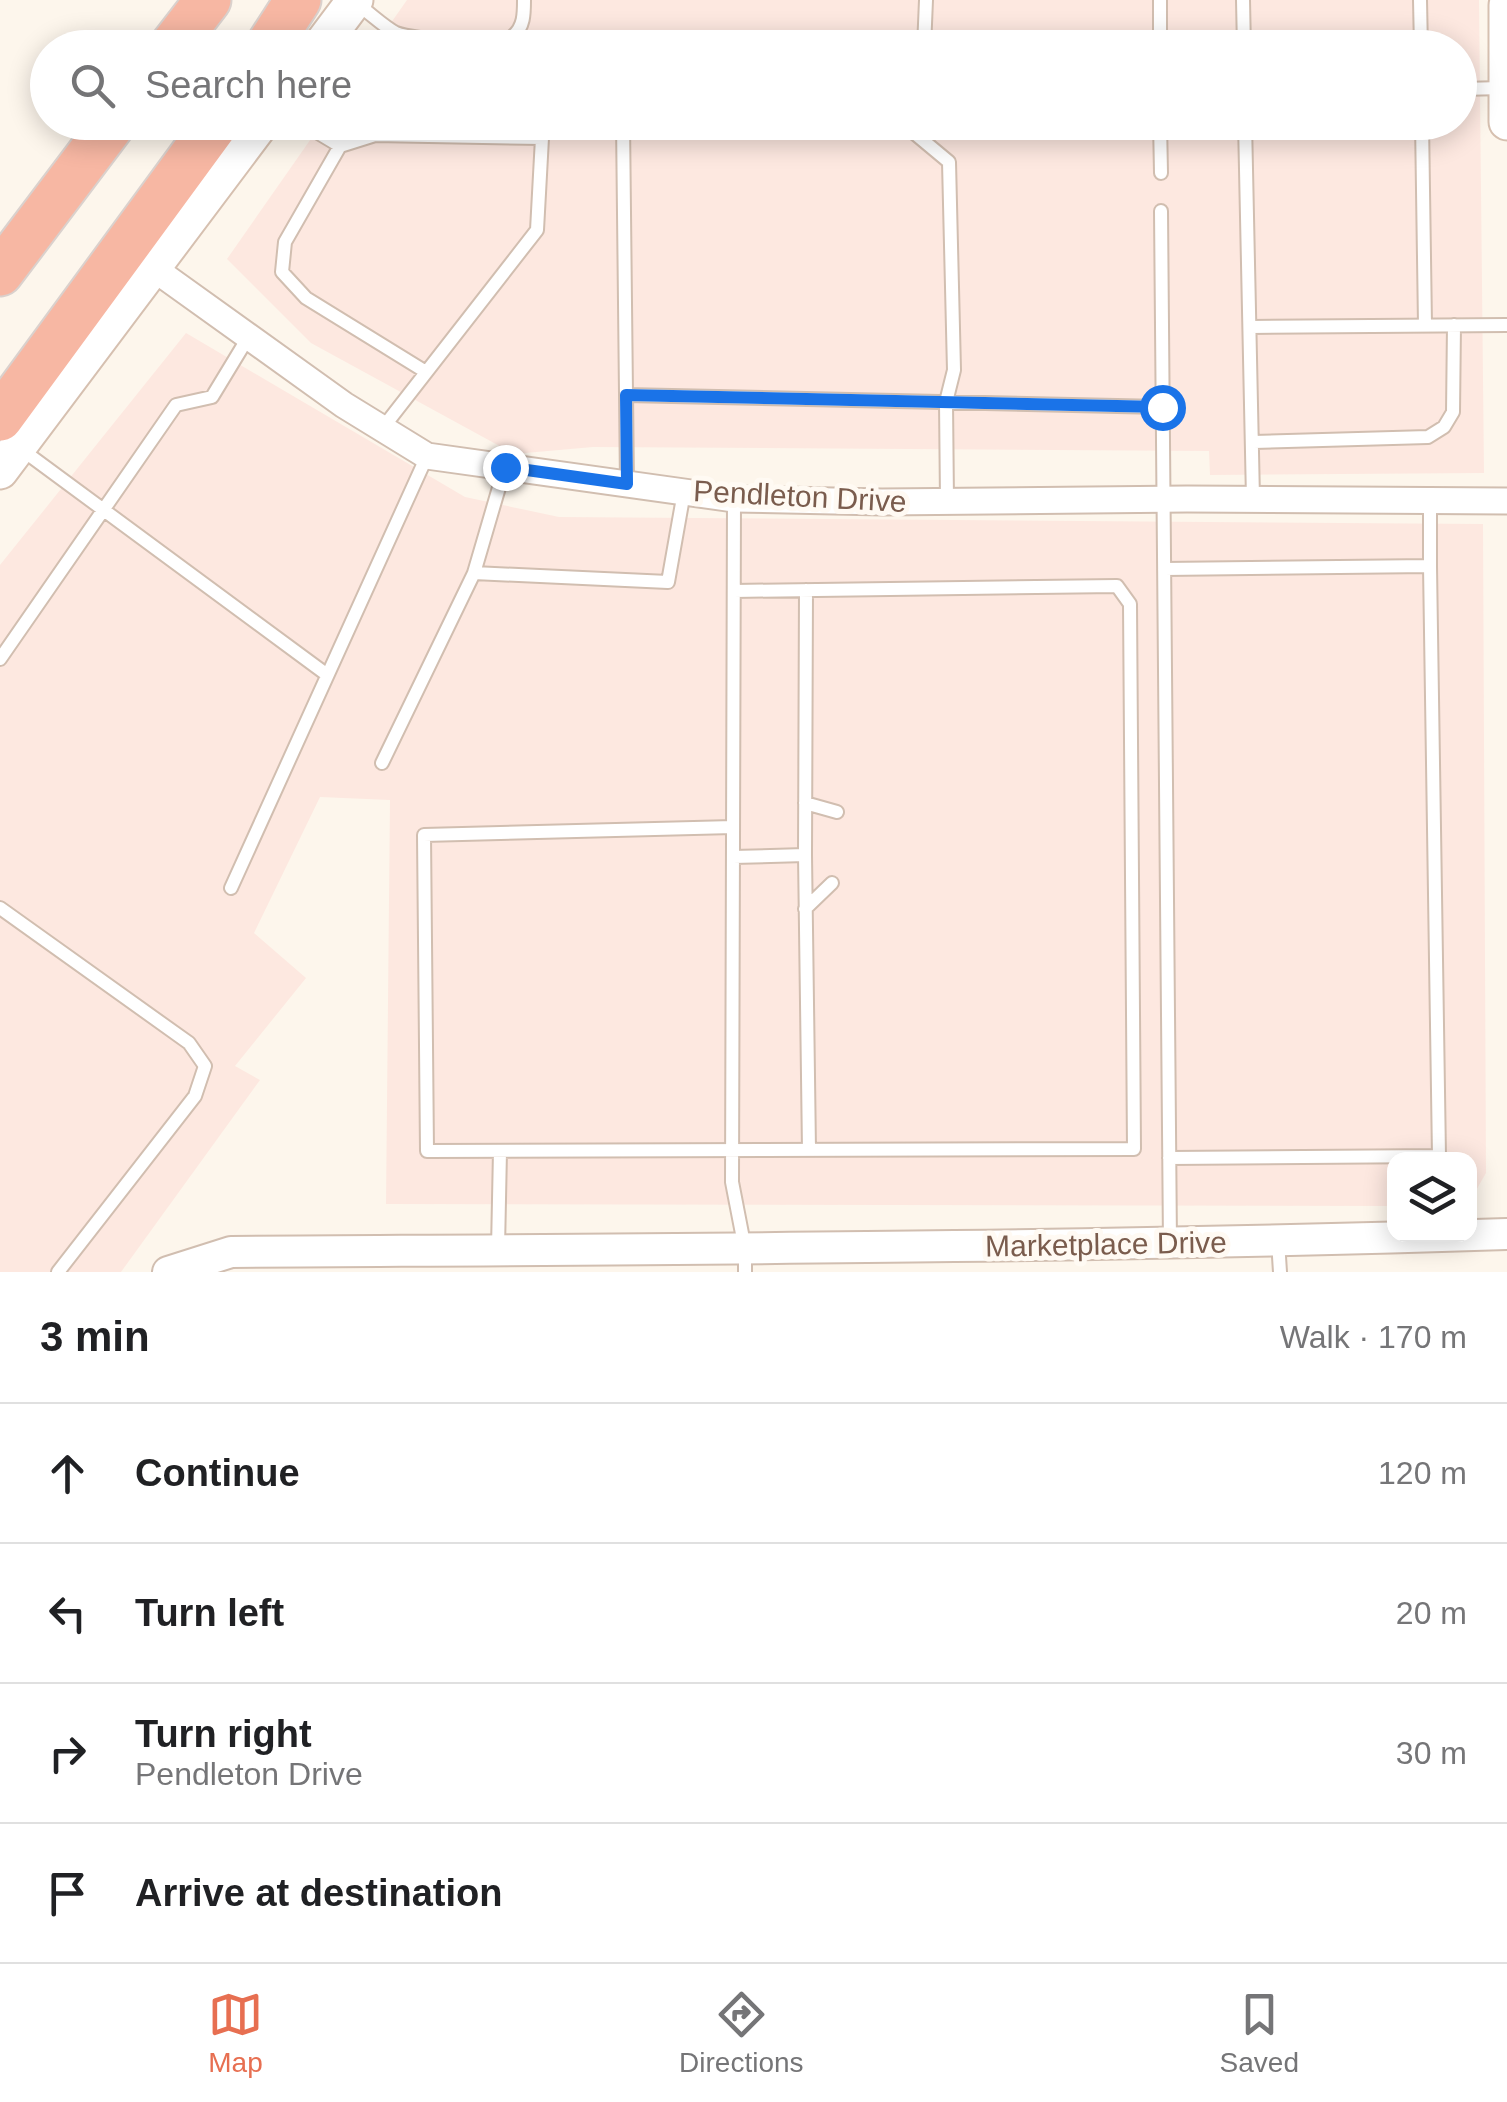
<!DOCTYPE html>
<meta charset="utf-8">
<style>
body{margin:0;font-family:Arial,sans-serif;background:#f6f6f6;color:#202124}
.controls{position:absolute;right:30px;bottom:30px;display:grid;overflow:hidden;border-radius:20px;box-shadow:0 5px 25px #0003}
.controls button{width:90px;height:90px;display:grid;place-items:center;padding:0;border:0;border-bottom:2px solid #e0e0e0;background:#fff;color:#202124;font:50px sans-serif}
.stop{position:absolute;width:30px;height:30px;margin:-22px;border:8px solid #1a73e8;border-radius:50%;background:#fff}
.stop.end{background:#1a73e8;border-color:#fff;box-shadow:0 2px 10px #0008}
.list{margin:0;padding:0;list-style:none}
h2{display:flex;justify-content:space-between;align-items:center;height:130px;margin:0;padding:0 40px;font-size:42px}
h2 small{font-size:32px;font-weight:400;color:#757577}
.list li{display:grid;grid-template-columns:65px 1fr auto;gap:30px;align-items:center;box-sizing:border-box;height:140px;padding:0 40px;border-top:2px solid #e0e0e0}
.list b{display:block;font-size:38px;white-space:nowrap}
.list p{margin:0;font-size:32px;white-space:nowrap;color:#757577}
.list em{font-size:32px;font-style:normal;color:#757577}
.icon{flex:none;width:55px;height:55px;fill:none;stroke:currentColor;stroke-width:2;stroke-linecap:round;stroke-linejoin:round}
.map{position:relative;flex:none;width:1507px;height:1272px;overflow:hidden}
.search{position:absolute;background:#fff;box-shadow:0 5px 25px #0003;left:30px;right:30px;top:30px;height:110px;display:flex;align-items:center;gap:25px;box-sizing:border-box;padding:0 35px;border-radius:55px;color:#757577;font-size:38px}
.sheet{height:690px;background:#fff}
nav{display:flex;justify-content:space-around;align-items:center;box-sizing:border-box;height:140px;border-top:2px solid #e0e0e0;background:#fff;font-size:28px;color:#757577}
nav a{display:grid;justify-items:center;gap:5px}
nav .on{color:#e76f51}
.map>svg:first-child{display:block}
.commercial{fill:#fde8e0}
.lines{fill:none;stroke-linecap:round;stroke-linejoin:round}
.service-casing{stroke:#d1beb0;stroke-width:16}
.minor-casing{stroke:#d1beb0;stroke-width:29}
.tertiary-casing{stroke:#d1beb0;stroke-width:34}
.secondary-casing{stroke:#d6c0b0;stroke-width:39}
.motorway-casing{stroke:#dad1cd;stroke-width:49}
.service{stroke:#fff;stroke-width:12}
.minor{stroke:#fff;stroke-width:25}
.tertiary{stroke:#fff;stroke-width:30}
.secondary{stroke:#fff;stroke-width:35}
.motorway{stroke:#f7b7a3;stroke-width:45}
.route{stroke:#1a73e8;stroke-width:12}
.labels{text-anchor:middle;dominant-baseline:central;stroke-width:10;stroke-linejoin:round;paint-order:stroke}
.street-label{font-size:30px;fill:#7a5c4d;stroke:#fffaf3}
</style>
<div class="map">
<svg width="1507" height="1272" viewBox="0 0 1507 1272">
<rect width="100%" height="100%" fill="#fdf6ec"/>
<!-- commercial -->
<path class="commercial" d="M 407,0 L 1479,0 L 1484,473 L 1210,475 L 1209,451 L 593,447 L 514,454 L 311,343 L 227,259 L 322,123 L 1460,122 L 1460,48 L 374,47 Z
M 186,333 L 465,497 L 559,517 L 1483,524 L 1486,1173 L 1470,1201 L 1470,1160 L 1394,1160 L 1394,1206 L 386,1204 L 390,800 L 320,797 L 254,933 L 306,978 L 235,1066 L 260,1080 L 121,1272 L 0,1272 L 0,565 Z"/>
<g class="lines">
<defs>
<path id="service" d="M 1160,0 L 1160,48
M 1243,0 L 1244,48
M 1420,0 L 1421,48
M 357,4 C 370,13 383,26 396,33 C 413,40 501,47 513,36 C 524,27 524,14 524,0
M 516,34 L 547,48
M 924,48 L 926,0
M 1460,89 L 1504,88
M 300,122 L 340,146 L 375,135 L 542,138 L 537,230 L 382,429
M 623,122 L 627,484
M 901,122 L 949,162 L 954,370 L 946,402 L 947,501
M 1160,122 L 1161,173
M 1245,122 L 1253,499
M 1422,122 L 1425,325
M 340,146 L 285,242 L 282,272 L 306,298 L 426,372
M 1161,211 L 1170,1243
M 1250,327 L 1507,325
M 626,395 L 1162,407
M 1254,442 L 1428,437 L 1444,427 L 1453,412 L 1454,325
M 21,449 L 326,674
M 734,499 L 732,1182 L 745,1249 L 745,1272
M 1430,500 L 1430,566
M 1164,569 L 1430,566 L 1439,1156 L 1169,1158
M 474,573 L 668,582 L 684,492
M 806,590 L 805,855 L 809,1150
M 0,659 L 176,405 L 212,397 L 249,336
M 382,763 L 474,573 L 505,467
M 805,803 L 837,812
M 733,827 L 424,835 L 427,1151 L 1134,1149 L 1130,604 L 1117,586 L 734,591
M 733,857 L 805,855
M 231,888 L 427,456
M 0,908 L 189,1043 L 205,1066 L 195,1096 L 58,1272
M 805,909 L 832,883
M 1278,1241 L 1280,1272
M 498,1248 L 500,1151"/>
<path id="minor" d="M 153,268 L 344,405 L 427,456 L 734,499 L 882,502 L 1187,499 L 1507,501"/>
<path id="tertiary" d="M 168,1272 L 231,1252 C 656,1249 1082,1248 1507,1234"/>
<path id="secondary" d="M 1507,5 L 1507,122
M 319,48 L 355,0
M 0,471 L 262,122"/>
<path id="motorway" d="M 171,48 L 208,0
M 267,48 L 298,0
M 0,273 L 114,122
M 0,418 L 217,122"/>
</defs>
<!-- service casing -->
<use href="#service" class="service-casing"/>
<!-- minor casing -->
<use href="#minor" class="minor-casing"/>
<!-- tertiary casing -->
<use href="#tertiary" class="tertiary-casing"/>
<!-- secondary casing -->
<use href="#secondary" class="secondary-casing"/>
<!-- motorway casing -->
<use href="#motorway" class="motorway-casing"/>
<!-- service -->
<use href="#service" class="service"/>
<!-- minor -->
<use href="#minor" class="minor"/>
<!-- tertiary -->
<use href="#tertiary" class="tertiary"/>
<!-- secondary -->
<use href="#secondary" class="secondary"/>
<!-- motorway -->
<use href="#motorway" class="motorway"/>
</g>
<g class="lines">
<!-- route -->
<path class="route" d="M 505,467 L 627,484 L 626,395 L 1162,407"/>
</g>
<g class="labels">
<!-- street labels -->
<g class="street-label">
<text transform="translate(800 496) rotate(3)">Pendleton Drive</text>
<text transform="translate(1106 1244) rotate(-1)">Marketplace Drive</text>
</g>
</g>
</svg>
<div class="controls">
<button><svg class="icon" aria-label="layers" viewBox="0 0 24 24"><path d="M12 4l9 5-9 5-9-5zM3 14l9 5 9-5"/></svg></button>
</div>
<div class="stop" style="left:1162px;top:407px"></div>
<div class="stop end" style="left:505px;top:467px"></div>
<div class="search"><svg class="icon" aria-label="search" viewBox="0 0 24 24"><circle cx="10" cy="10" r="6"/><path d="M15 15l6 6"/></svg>Search here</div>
</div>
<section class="sheet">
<h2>3 min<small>Walk · 170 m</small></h2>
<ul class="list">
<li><svg class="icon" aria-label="ahead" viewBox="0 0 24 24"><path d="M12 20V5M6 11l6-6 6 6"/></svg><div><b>Continue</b></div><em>120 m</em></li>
<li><svg class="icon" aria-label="left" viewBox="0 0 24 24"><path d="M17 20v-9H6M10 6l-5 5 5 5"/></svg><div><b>Turn left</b></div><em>20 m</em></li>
<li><svg class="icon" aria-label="right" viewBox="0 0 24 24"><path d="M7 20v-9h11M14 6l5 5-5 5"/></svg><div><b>Turn right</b><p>Pendleton Drive</p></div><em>30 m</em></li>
<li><svg class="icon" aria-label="arrive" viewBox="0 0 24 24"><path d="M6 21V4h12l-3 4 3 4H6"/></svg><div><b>Arrive at destination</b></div></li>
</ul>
</section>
<nav>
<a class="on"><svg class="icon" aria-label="map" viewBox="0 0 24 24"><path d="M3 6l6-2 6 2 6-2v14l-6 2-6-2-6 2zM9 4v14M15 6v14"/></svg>Map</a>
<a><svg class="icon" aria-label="directions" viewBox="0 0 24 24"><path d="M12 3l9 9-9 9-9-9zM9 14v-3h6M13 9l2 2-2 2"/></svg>Directions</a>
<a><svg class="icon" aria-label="saved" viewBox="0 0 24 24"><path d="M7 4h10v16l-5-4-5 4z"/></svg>Saved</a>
</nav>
